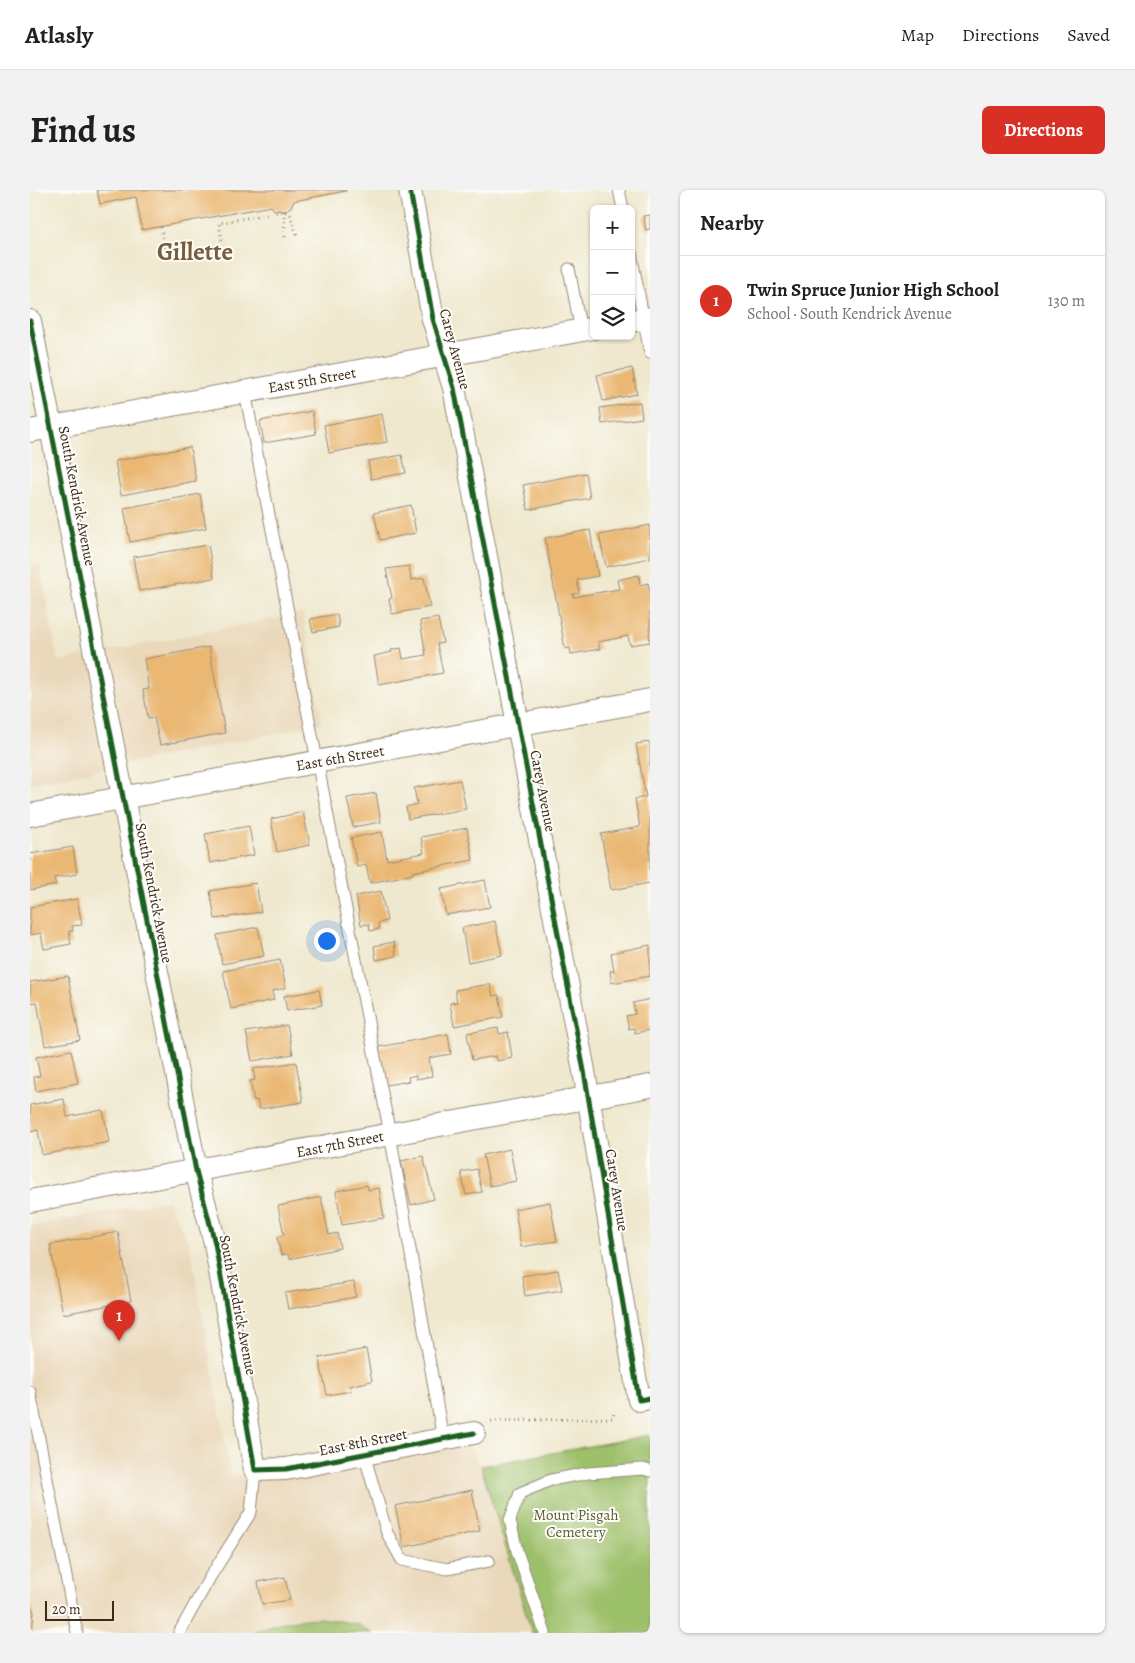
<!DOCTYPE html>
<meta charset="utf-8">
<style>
body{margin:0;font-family:Alegreya,serif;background:#f2f2f2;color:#202124}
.controls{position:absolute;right:15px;top:15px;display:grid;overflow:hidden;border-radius:8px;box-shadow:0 1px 4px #0004}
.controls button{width:45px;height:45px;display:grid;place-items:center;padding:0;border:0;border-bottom:1px solid #e0e0e0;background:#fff;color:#202124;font:25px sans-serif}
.scale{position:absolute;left:15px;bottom:12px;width:69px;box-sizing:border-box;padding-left:5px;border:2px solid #3b2a1e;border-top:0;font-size:14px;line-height:18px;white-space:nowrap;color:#3b2a1e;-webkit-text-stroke:4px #fdfcf7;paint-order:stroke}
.you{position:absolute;left:296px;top:750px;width:18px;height:18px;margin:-12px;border:4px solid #fff;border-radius:50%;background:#1a73e8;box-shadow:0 0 0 8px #1a73e833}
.badge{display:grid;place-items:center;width:32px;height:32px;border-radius:50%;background:#d93025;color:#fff;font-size:16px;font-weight:700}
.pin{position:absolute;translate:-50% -41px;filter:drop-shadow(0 1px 2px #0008)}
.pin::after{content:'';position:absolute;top:26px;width:18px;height:15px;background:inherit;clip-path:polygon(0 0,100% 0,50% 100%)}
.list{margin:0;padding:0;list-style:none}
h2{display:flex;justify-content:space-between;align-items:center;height:65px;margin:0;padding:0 20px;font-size:21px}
h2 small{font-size:16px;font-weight:400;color:#757577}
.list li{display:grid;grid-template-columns:32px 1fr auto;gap:15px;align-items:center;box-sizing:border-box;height:90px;padding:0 20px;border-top:1px solid #e0e0e0}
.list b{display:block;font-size:19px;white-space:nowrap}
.list p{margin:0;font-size:16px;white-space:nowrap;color:#757577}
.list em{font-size:16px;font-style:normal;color:#757577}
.icon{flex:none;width:28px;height:28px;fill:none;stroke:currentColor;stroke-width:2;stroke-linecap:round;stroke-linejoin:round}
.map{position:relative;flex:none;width:620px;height:1443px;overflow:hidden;border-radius:8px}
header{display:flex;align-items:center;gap:30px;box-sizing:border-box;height:70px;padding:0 25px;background:#fff;border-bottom:1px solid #e0e0e0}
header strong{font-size:24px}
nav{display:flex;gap:28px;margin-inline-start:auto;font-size:18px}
.intro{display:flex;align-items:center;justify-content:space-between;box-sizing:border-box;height:120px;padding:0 30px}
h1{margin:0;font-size:35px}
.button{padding:12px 22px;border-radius:8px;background:#d93025;color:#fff;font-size:18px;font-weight:700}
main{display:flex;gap:30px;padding:0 30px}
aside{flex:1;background:#fff;border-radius:8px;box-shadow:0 1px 4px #0004}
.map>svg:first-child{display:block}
.built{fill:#ead8ba}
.green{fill:#9dc06a;stroke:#6c7544}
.building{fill:#eab873}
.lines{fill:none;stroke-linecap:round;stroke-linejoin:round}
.service-casing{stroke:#958976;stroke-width:13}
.minor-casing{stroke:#958976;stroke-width:24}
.path{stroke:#958976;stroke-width:3;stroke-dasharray:1 4;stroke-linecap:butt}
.service{stroke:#fff;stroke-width:11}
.minor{stroke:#fff;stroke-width:22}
.cycleway-casing{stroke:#fdfcf7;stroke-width:8}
.cycleway{stroke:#1b5e20;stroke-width:5}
.labels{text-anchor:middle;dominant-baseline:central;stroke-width:4;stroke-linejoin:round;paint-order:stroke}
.street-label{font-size:15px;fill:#3b2a1e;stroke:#fdfcf7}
.park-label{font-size:15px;fill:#5d5e39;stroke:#fdfcf7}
.town-label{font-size:25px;font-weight:bold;fill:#785c3c;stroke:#fdfcf7}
</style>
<header>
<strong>Atlasly</strong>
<nav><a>Map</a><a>Directions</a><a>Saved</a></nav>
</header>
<div class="intro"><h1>Find us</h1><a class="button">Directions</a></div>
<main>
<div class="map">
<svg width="620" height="1443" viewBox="0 0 620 1443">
<rect width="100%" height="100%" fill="#fdfcf7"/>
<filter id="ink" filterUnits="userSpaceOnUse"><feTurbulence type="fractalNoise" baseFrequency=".02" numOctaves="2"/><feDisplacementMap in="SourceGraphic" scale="10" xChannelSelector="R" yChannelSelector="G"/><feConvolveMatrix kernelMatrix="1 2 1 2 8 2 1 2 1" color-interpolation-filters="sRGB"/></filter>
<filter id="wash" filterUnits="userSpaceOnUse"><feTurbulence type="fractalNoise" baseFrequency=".0096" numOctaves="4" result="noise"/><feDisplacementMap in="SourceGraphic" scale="20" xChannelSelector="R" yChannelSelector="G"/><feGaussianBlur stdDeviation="1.12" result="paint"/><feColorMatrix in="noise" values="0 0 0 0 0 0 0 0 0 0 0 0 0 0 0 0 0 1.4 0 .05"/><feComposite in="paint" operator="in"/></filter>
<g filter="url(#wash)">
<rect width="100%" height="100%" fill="#efe8ce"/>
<!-- built -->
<path class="built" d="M 10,375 L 28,471 L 273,423 L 292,534 L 0,594 L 0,377 Z
M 138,1011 L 160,1055 L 201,1285 L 250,1282 L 434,1247 L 451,1276 L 502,1443 L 0,1443 L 0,1036 Z"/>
<!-- green -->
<path class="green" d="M 620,1245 L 620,1443 L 502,1443 L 451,1276 Z
M 291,1428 L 327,1434 L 343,1443 L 221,1443 C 244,1432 266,1429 291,1428 Z"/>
<g id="blocks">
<!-- building -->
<path class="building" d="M 67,0 L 316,0 L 316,1 L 264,11 L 261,17 L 254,21 L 244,20 L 241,16 L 112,40 L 106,7 L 70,14 Z
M 620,25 L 620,39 L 616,40 L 613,26 Z
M 602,178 L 607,204 L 573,211 L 567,185 Z
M 610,212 L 612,228 L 572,234 L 570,218 Z
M 282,221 L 286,244 L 234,253 L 230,231 Z
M 352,224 L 357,252 L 299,263 L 294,235 Z
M 160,257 L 166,291 L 91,305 L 85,271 Z
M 372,265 L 376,283 L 341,289 L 338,271 Z
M 556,283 L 560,308 L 498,320 L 493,295 Z
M 170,304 L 176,338 L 100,352 L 94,318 Z
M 381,315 L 386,343 L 350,350 L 344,323 Z
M 620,335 L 620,368 L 576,377 L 569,345 Z
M 560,340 L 568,386 L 547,390 L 549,403 L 543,404 L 543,407 L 589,399 L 587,390 L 609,385 L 610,395 L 618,393 L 620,402 L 620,442 L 619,443 L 620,452 L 600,455 L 598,446 L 568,452 L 570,459 L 541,464 L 540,458 L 535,459 L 515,348 Z
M 178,355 L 184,388 L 109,401 L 103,367 Z
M 379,376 L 381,390 L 394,388 L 400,417 L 362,424 L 359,409 L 362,408 L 356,379 Z
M 307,424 L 309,437 L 283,442 L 280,429 Z
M 408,428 L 413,453 L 407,454 L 413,483 L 349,495 L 344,466 L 362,462 L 361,460 L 371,458 L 373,469 L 396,465 L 390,431 Z
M 179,457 L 195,543 L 130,555 L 124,527 L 118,528 L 113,500 L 119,499 L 114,469 Z
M 620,552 L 620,693 L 581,700 L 571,644 L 610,637 L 605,609 L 616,607 L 606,554 Z
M 430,590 L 436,619 L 378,629 L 376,617 L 387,614 L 384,598 Z
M 346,603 L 351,632 L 323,637 L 317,608 Z
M 273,622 L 280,655 L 247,662 L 241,629 Z
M 219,636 L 224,665 L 180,673 L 175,644 Z
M 437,638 L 443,670 L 382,682 L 383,684 L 340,693 L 336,675 L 327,677 L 321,648 L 352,642 L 357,670 L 394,663 L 391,647 Z
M 43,657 L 47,684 L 24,688 L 26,695 L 0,700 L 0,664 Z
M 455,690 L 460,717 L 416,725 L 411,699 Z
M 226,693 L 231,722 L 185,729 L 180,701 Z
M 351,701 L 357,731 L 348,733 L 349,739 L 340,741 L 339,734 L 331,735 L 326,706 Z
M 47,709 L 52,735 L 42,736 L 43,741 L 39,741 L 41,754 L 14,759 L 11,743 L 0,745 L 0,717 Z
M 465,731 L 472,765 L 438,772 L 432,738 Z
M 228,737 L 234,766 L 192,774 L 187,745 Z
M 364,752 L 366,766 L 346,770 L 344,756 Z
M 620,755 L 620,786 L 582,793 L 580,781 L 584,781 L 581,763 Z
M 250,770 L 256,798 L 242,801 L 244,810 L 201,819 L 193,781 Z
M 38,786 L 50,850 L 15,856 L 7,812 L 0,813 L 0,792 Z
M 460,794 L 463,806 L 469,805 L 473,827 L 424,836 L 420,813 L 427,812 L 425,800 Z
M 289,800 L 292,815 L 257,821 L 254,806 Z
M 620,809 L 620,840 L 605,843 L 604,838 L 599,839 L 596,826 L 605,824 L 603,813 Z
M 257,835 L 263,864 L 222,871 L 216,842 Z
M 468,838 L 469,844 L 478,842 L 482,868 L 467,871 L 466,866 L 442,870 L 437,843 Z
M 418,844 L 421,864 L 399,868 L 402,886 L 386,889 L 386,885 L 378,887 L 379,891 L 356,895 L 349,857 Z
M 41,860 L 48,893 L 6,901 L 4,887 L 10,886 L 6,867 Z
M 266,872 L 273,912 L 229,919 L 227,910 L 224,911 L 220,891 L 225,890 L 223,879 Z
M 34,909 L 37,927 L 73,920 L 79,952 L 12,965 L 8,940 L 1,942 L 0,915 Z
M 480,959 L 486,991 L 460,996 L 453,965 Z
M 393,966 L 404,1009 L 381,1015 L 371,971 Z
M 447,979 L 452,1002 L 436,1005 L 431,982 Z
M 337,995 L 338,1000 L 349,998 L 354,1028 L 312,1035 L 306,1001 Z
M 291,1007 L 299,1045 L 307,1043 L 310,1058 L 259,1069 L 258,1064 L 251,1065 L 247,1047 L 254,1045 L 248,1016 Z
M 520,1012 L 527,1051 L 491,1057 L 485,1019 Z
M 88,1042 L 101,1111 L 33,1124 L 20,1055 Z
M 528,1080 L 532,1100 L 495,1106 L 492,1086 Z
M 324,1092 L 326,1107 L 258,1119 L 255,1103 Z
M 336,1159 L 342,1191 L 319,1196 L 321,1201 L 297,1205 L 289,1168 Z
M 442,1300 L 450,1341 L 374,1357 L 365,1316 Z
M 255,1387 L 260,1410 L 232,1414 L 228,1392 Z
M 0,1414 L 4,1422 L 2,1443 L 0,1443 Z"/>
</g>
</g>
<g filter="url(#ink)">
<use href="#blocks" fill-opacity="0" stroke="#958976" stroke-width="1"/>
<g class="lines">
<defs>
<path id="service" d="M 589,0 L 593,19
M 601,63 L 620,163
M 539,79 L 551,141
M 215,202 L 360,944 L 413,1249
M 0,1202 L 47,1443
M 334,1264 L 357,1343 L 372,1370 L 417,1379 L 459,1371
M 149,1443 L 180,1387 L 221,1322 L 225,1280
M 515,1443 L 487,1361 L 480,1330 L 490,1303 L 521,1290 L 558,1283 L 613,1279 L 620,1281"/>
<path id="minor" d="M 380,0 L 403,129 L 424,198 L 554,881 L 609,1210 L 620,1208
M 0,131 L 166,981 L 185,1053 L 225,1280 L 256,1279 L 444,1243
M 601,131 L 620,128
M 0,241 L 564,138
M 0,625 L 620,510
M 0,1011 L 620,896"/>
</defs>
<!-- service casing -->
<use href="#service" class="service-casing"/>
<!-- minor casing -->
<use href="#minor" class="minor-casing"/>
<!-- path -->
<path class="path" d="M 254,21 L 255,50
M 131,37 L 135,60
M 192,50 L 189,33 L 254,21 L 260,25 L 268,48
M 461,1231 L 583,1228 L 584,1221"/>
<!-- service -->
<use href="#service" class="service"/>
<!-- minor -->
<use href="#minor" class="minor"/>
<defs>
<path id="cycleway" d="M 380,0 L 403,129 L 424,198 L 554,881 L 609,1210 L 620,1208
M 0,131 L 166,981 L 185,1053 L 225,1280 L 256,1279 L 444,1243"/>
</defs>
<!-- cycleway casing -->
<use href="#cycleway" class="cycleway-casing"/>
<!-- cycleway -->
<use href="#cycleway" class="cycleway"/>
</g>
</g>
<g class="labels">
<!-- street labels -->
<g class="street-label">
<text transform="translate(425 159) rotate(75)">Carey Avenue</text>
<text transform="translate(282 190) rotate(-10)">East 5th Street</text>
<text transform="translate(47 306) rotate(79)">South Kendrick Avenue</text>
<text transform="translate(310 568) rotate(-10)">East 6th Street</text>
<text transform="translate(513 601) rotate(79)">Carey Avenue</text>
<text transform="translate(124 703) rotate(79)">South Kendrick Avenue</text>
<text transform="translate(310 954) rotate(-11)">East 7th Street</text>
<text transform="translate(587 1000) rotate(81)">Carey Avenue</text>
<text transform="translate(208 1115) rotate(79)">South Kendrick Avenue</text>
<text transform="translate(333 1252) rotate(-11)">East 8th Street</text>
</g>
<!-- park labels -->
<g class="park-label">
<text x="546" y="1325">Mount Pisgah<tspan x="546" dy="17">Cemetery</tspan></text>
</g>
<!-- town labels -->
<g class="town-label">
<text x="165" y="62">Gillette</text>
</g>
</g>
</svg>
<div class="controls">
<button>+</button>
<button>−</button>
<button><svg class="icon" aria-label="layers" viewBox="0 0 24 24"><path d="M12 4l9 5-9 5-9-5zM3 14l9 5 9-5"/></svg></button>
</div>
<div class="scale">20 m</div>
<div class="you"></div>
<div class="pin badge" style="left:89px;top:1151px">1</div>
</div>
<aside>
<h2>Nearby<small></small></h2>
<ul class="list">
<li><span class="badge">1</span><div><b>Twin Spruce Junior High School</b><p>School · South Kendrick Avenue</p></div><em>130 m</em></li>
</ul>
</aside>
</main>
